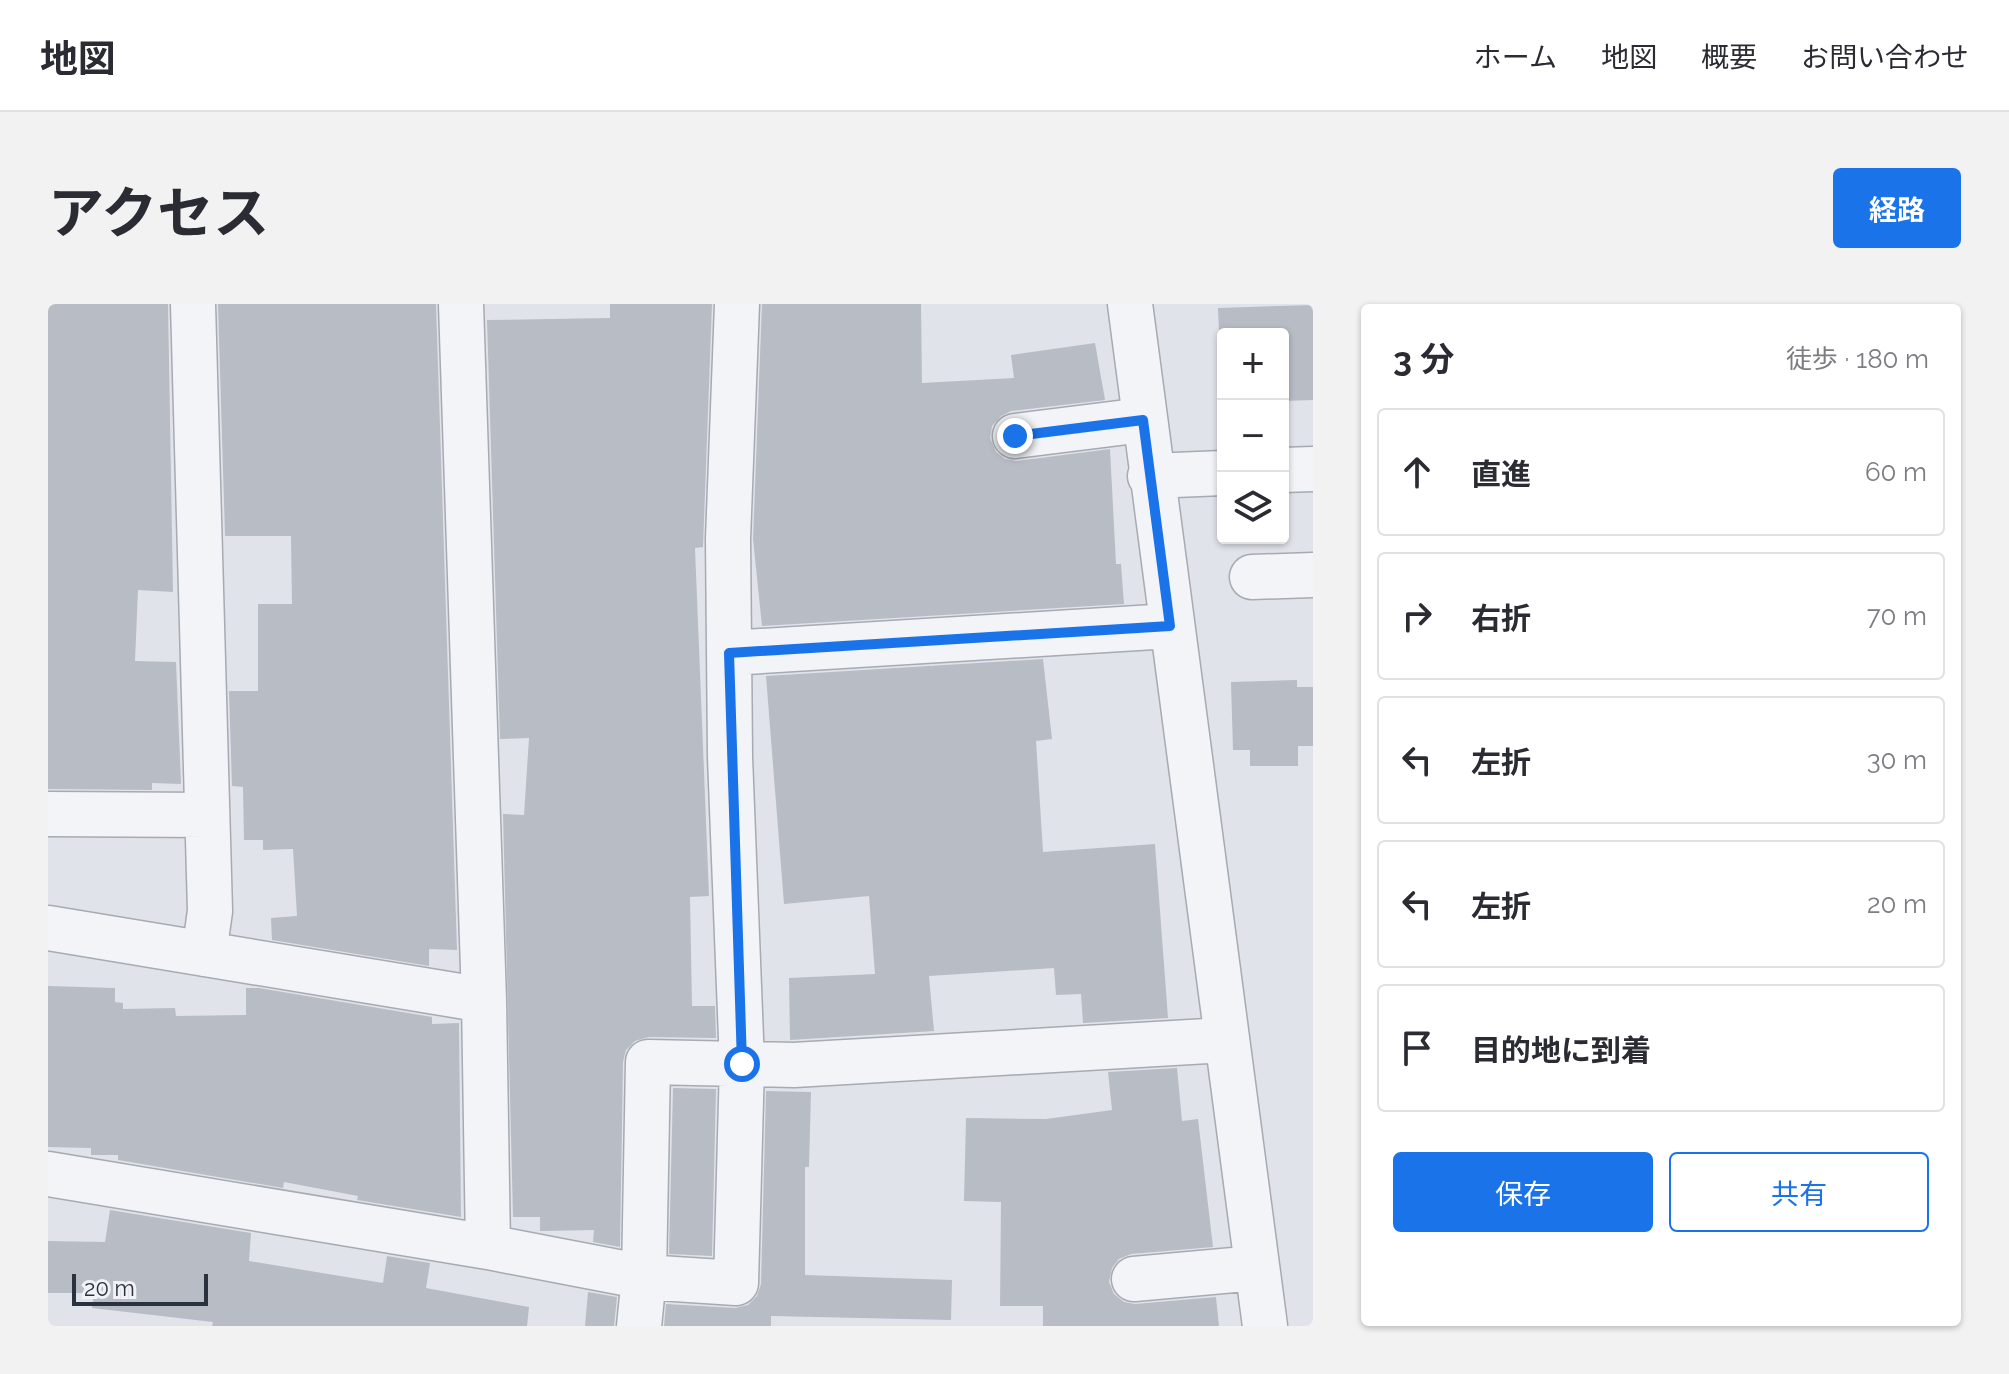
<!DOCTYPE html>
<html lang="ja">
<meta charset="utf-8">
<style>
body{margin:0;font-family:Raleway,"Noto Sans JP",sans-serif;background:#f2f2f3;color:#2b2b33}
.controls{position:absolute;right:24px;top:24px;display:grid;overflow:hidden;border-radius:8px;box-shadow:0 2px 6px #0004}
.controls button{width:72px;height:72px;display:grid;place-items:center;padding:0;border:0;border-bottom:2px solid #e1e1e2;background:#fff;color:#2b2b33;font:40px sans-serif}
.scale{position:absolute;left:24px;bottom:20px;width:136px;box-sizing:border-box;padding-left:8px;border:4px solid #2a313f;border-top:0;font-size:22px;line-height:28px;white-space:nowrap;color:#2a313f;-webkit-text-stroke:6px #f0f2f6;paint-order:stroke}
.stop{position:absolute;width:24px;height:24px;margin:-18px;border:6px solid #1a73e8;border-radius:50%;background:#fff}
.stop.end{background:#1a73e8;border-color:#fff;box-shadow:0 2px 8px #0008}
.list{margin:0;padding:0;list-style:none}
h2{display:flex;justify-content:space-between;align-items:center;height:104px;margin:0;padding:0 32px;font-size:34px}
h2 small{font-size:26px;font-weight:400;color:#7c7c81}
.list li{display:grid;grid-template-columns:52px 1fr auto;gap:24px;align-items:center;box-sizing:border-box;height:128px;margin:0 16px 16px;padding:0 16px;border:2px solid #e1e1e2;border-radius:8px}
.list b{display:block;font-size:30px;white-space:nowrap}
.list em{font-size:26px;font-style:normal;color:#7c7c81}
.actions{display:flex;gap:16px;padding:24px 32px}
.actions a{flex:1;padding:18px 0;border:2px solid #1a73e8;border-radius:8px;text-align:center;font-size:28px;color:#1a73e8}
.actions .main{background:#1a73e8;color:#fff}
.icon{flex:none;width:44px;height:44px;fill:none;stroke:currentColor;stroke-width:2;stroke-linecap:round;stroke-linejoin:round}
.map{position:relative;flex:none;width:1265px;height:1022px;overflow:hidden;border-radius:8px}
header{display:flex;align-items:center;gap:48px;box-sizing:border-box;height:112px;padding:0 40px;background:#fff;border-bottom:2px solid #e1e1e2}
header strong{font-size:38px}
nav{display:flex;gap:44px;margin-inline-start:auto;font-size:28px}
.intro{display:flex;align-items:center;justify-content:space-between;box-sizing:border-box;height:192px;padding:0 48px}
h1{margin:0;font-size:56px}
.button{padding:20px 36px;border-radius:8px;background:#1a73e8;color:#fff;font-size:28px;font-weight:700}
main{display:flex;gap:48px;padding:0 48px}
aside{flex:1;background:#fff;border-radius:8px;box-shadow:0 2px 6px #0004}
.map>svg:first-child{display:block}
.building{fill:#b8bcc5}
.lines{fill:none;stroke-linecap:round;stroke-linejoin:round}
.minor-casing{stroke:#a6aab3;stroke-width:47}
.minor{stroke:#f3f4f7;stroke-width:44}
.route{stroke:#1a73e8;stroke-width:10}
</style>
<header>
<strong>地図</strong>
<nav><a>ホーム</a><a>地図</a><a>概要</a><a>お問い合わせ</a></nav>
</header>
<div class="intro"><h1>アクセス</h1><a class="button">経路</a></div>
<main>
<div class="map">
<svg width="1265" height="1022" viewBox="0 0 1265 1022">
<rect width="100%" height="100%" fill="#e0e3e9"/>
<!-- building -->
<path class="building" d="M 0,0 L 120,0 L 125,288 L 90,286 L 87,357 L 128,358 L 133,480 L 104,479 L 104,486 L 0,485 Z
M 170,0 L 388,0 L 409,646 L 381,645 L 381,662 L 224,636 L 223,614 L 249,612 L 245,545 L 215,546 L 215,536 L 196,536 L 195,483 L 184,482 L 181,387 L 210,387 L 210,300 L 244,300 L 243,232 L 177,232 Z
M 562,0 L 664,0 L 655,243 L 647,244 L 661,592 L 642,593 L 644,702 L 667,702 L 668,734 L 601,733 L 587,737 L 578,746 L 575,758 L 572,943 L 545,938 L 546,926 L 492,927 L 492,913 L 465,913 L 455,510 L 476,511 L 481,434 L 452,435 L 439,16 L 562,14 Z
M 714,0 L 873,0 L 874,79 L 966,74 L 963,51 L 1047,39 L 1057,96 L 963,107 L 953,112 L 944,122 L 942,134 L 948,148 L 957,155 L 969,157 L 1062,145 L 1068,260 L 1073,260 L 1076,300 L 714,322 L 705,235 Z
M 1265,1 L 1265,96 L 1235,97 L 1235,30 L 1175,30 L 1174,99 L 1170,4 Z
M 995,355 L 1004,435 L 988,437 L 995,548 L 1107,540 L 1120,714 L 1035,719 L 1033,690 L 1008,691 L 1006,664 L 881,672 L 886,727 L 742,736 L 741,674 L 827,670 L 821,592 L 736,600 L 718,372 Z
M 1249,376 L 1249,383 L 1265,383 L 1265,442 L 1250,442 L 1250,462 L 1202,462 L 1202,446 L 1185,446 L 1183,378 Z
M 0,682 L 67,684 L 67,698 L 75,699 L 75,705 L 127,704 L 128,712 L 198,711 L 198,684 L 211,684 L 384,713 L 384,720 L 411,719 L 413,913 L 309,896 L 310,892 L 236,878 L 235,884 L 70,856 L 70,851 L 43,851 L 43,844 L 0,843 Z
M 1129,764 L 1134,817 L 1150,815 L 1165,943 L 1083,950 L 1071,955 L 1064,964 L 1061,978 L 1066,990 L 1076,998 L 1087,1000 L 1168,993 L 1171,1022 L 995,1022 L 995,1002 L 952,1002 L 953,898 L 916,897 L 918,814 L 998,815 L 1064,806 L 1060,768 Z
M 625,784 L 668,785 L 664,952 L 621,950 Z
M 718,787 L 763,788 L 761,863 L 757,863 L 757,971 L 904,976 L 903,1016 L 723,1012 L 723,1022 L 616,1022 L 618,1000 L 687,1004 L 700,1001 L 709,992 L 713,980 Z
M 62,906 L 203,929 L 201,957 L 335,979 L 339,952 L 382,959 L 378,984 L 481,1003 L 479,1022 L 164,1022 L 165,1018 L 44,1004 L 46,989 L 0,989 L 0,937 L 57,938 Z
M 540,988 L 569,993 L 566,1022 L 537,1022 Z"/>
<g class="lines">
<defs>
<path id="minor" d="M 145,0 L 162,607 L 156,650
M 413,0 L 436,696 L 440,943
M 1082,0 L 1217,1022
M 967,132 L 1095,116
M 1235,166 L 1265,165
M 1102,172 L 1175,169
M 1204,273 L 1265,271
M 681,349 L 1122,322
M 0,510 L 158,511
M 0,624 L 436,696
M 0,870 L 440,943 L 596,973 L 688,979 L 694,760 L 682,453 L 680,235 L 689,0
M 1086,975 L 1208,964
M 591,1022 L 596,973 L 600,758 L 746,761 L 1177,736"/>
</defs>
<!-- minor casing -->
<use href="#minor" class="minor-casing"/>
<!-- minor -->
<use href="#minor" class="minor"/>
</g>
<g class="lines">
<!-- route -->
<path class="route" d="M 694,760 L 681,349 L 1122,322 L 1095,116 L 967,132"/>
</g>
</svg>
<div class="controls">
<button>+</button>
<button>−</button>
<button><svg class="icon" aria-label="layers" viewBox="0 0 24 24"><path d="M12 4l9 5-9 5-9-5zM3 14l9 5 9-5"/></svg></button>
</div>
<div class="scale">20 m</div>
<div class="stop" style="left:694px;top:760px"></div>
<div class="stop end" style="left:967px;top:132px"></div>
</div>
<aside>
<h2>3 分<small>徒歩 · 180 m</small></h2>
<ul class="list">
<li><svg class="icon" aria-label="ahead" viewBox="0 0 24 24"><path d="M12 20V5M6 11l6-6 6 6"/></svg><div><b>直進</b></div><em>60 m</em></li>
<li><svg class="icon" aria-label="right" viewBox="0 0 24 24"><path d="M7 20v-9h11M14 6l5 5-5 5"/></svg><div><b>右折</b></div><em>70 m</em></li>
<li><svg class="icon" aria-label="left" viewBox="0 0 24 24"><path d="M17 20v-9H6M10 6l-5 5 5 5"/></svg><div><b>左折</b></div><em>30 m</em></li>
<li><svg class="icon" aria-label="left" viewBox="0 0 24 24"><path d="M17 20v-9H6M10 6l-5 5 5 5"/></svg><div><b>左折</b></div><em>20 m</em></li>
<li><svg class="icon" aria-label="arrive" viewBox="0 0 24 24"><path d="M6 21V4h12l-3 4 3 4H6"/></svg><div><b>目的地に到着</b></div></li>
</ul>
<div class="actions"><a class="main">保存</a><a>共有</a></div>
</aside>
</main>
